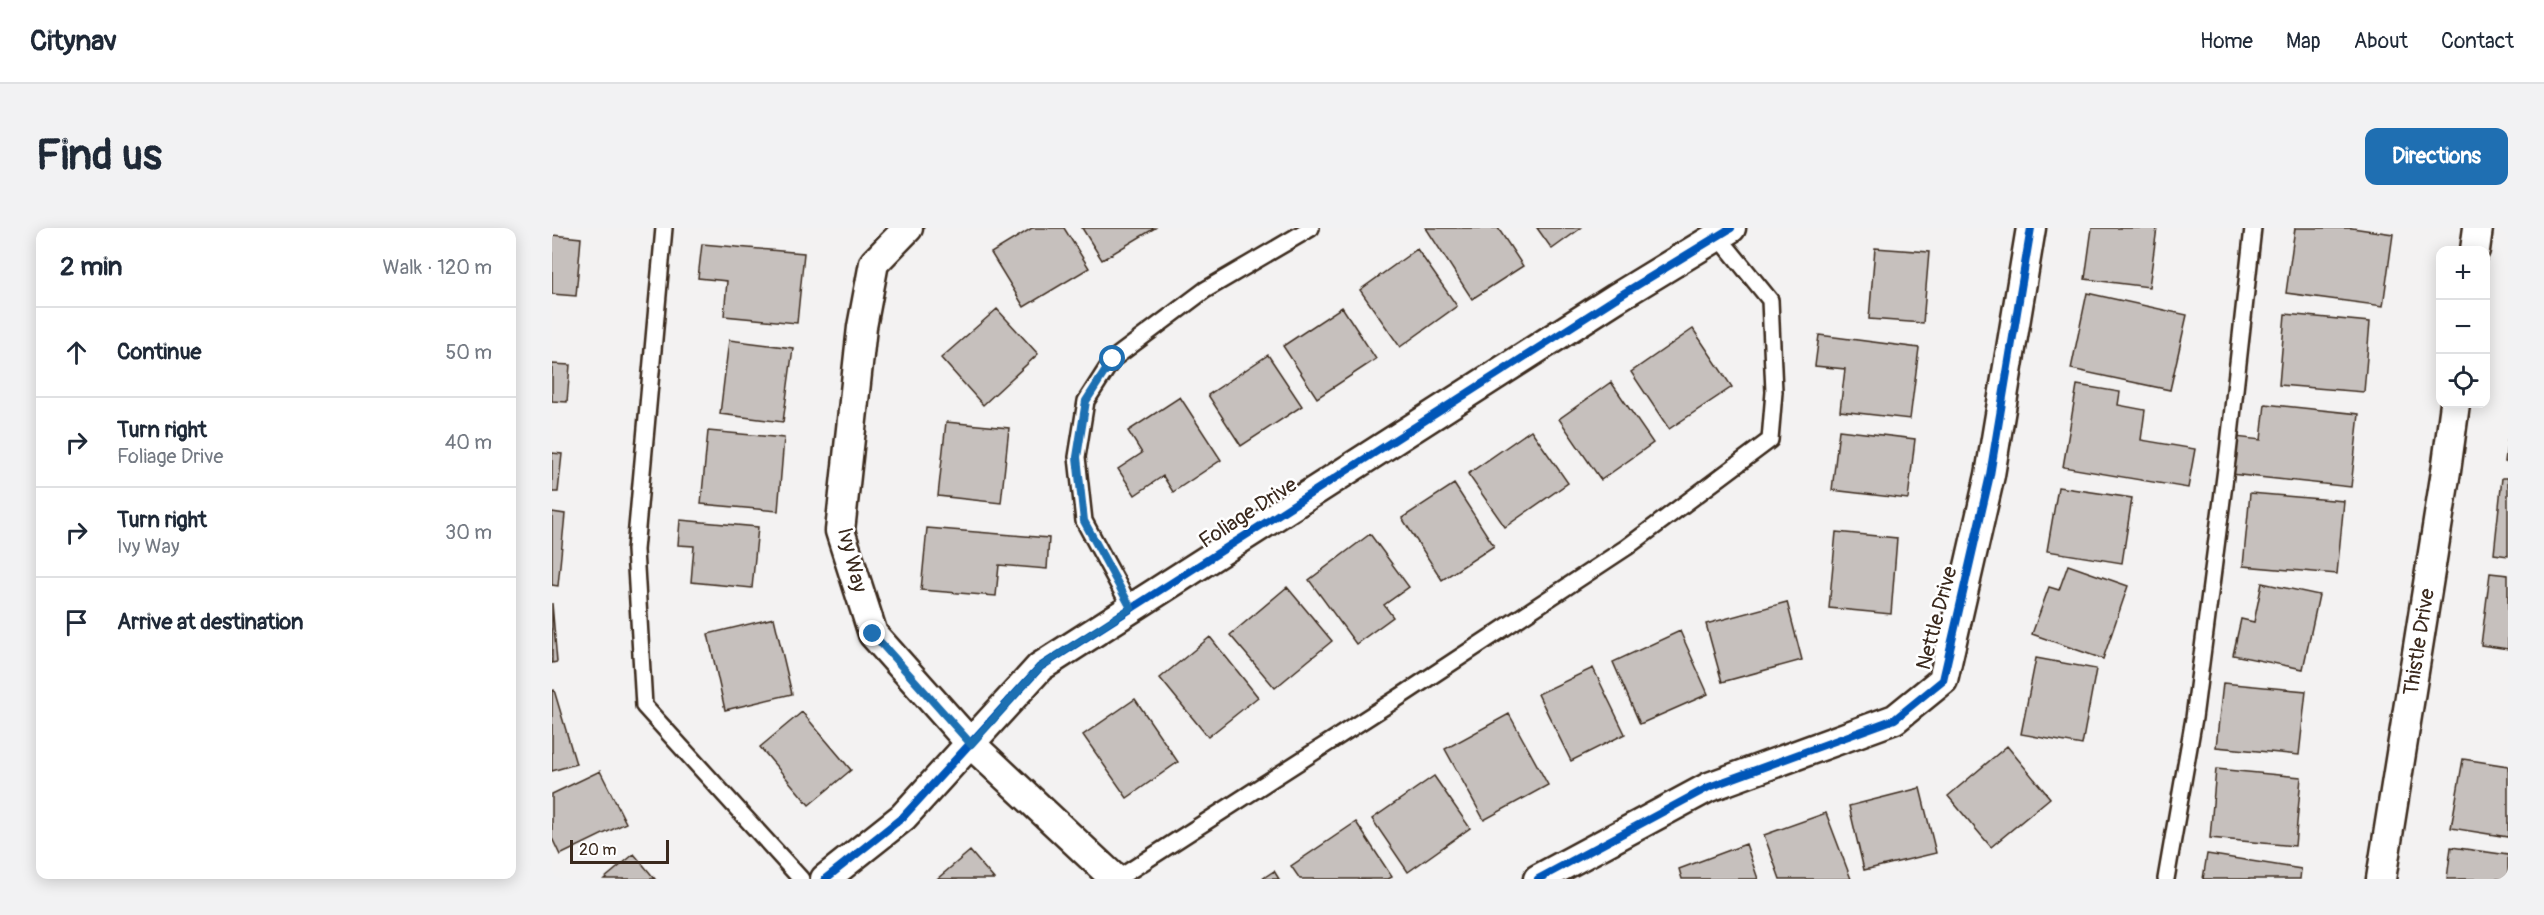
<!DOCTYPE html>
<meta charset="utf-8">
<style>
body{margin:0;font-family:Pangolin,sans-serif;background:#f2f2f3;color:#1f2937}
.controls{position:absolute;right:18px;top:18px;display:grid;overflow:hidden;border-radius:12px;box-shadow:0 3px 15px #0003}
.controls button{width:54px;height:54px;display:grid;place-items:center;padding:0;border:0;border-bottom:2px solid #e0e1e3;background:#fff;color:#1f2937;font:30px sans-serif}
.scale{position:absolute;left:18px;bottom:15px;width:99px;box-sizing:border-box;padding-left:6px;border:3px solid #3b2a1e;border-top:0;font-size:16px;line-height:21px;white-space:nowrap;color:#3b2a1e;-webkit-text-stroke:4px #fff;paint-order:stroke}
.stop{position:absolute;width:18px;height:18px;margin:-14px;border:4px solid #1f6fb2;border-radius:50%;background:#fff}
.stop.end{background:#1f6fb2;border-color:#fff;box-shadow:0 2px 6px #0008}
.list{margin:0;padding:0;list-style:none}
h2{display:flex;justify-content:space-between;align-items:center;height:78px;margin:0;padding:0 24px;font-size:26px}
h2 small{font-size:20px;font-weight:400;color:#747a83}
.list li{display:grid;grid-template-columns:39px 1fr auto;gap:18px;align-items:center;box-sizing:border-box;height:90px;padding:0 24px;border-top:2px solid #e0e1e3}
.list b{display:block;font-size:22px;white-space:nowrap}
.list p{margin:0;font-size:20px;white-space:nowrap;color:#747a83}
.list em{font-size:20px;font-style:normal;color:#747a83}
.icon{flex:none;width:33px;height:33px;fill:none;stroke:currentColor;stroke-width:2;stroke-linecap:round;stroke-linejoin:round}
.map{position:relative;flex:none;width:1956px;height:651px;overflow:hidden;border-radius:12px}
header{display:flex;align-items:center;gap:36px;box-sizing:border-box;height:84px;padding:0 30px;background:#fff;border-bottom:2px solid #e0e1e3}
header strong{font-size:28px}
nav{display:flex;gap:33px;margin-inline-start:auto;font-size:21px}
.intro{display:flex;align-items:center;justify-content:space-between;box-sizing:border-box;height:144px;padding:0 36px}
h1{margin:0;font-size:42px}
.button{padding:15px 27px;border-radius:12px;background:#1f6fb2;color:#fff;font-size:21px;font-weight:700}
main{display:flex;gap:36px;padding:0 36px}
aside{flex:1;background:#fff;border-radius:12px;box-shadow:0 3px 15px #0003}
.map>svg:first-child{display:block}
.building{fill:#c6c0bd;stroke:#3b2a1e;stroke-width:1.5}
.lines{fill:none;stroke-linecap:round;stroke-linejoin:round}
.service-casing{stroke:#3b2a1e;stroke-width:20}
.minor-casing{stroke:#3b2a1e;stroke-width:33}
.service{stroke:#fff;stroke-width:15}
.minor{stroke:#fff;stroke-width:28}
.cycleway-casing{stroke:#fff;stroke-width:11}
.cycleway{stroke:#0057b8;stroke-width:8}
.route{stroke:#1f6fb2;stroke-width:8}
.labels{text-anchor:middle;dominant-baseline:central;stroke-width:5;stroke-linejoin:round;paint-order:stroke}
.street-label{font-size:21px;fill:#3b2a1e;stroke:#fff}
</style>
<header>
<strong>Citynav</strong>
<nav><a>Home</a><a>Map</a><a>About</a><a>Contact</a></nav>
</header>
<div class="intro"><h1>Find us</h1><a class="button">Directions</a></div>
<main>
<aside>
<h2>2 min<small>Walk · 120 m</small></h2>
<ul class="list">
<li><svg class="icon" aria-label="ahead" viewBox="0 0 24 24"><path d="M12 20V5M6 11l6-6 6 6"/></svg><div><b>Continue</b></div><em>50 m</em></li>
<li><svg class="icon" aria-label="right" viewBox="0 0 24 24"><path d="M7 20v-9h11M14 6l5 5-5 5"/></svg><div><b>Turn right</b><p>Foliage Drive</p></div><em>40 m</em></li>
<li><svg class="icon" aria-label="right" viewBox="0 0 24 24"><path d="M7 20v-9h11M14 6l5 5-5 5"/></svg><div><b>Turn right</b><p>Ivy Way</p></div><em>30 m</em></li>
<li><svg class="icon" aria-label="arrive" viewBox="0 0 24 24"><path d="M6 21V4h12l-3 4 3 4H6"/></svg><div><b>Arrive at destination</b></div></li>
</ul>
</aside>
<div class="map">
<svg width="1956" height="651" viewBox="0 0 1956 651">
<rect width="100%" height="100%" fill="#f3f2f2"/>
<filter id="ink" filterUnits="userSpaceOnUse"><feTurbulence type="fractalNoise" baseFrequency=".0167" numOctaves="2"/><feDisplacementMap in="SourceGraphic" scale="12" xChannelSelector="R" yChannelSelector="G"/><feConvolveMatrix kernelMatrix="1 2 1 2 8 2 1 2 1" color-interpolation-filters="sRGB"/></filter>
<g filter="url(#ink)">
<!-- building -->
<path class="building" d="M 480,0 L 512,0 L 537,40 L 472,79 L 439,25 Z
M 530,0 L 603,0 L 550,32 Z
M 874,0 L 946,0 L 971,38 L 920,71 Z
M 985,0 L 1029,0 L 1000,21 Z
M 1540,0 L 1605,0 L 1597,59 L 1533,51 Z
M 1743,0 L 1800,0 L 1841,6 L 1831,78 L 1734,65 Z
M 0,7 L 29,10 L 24,68 L 0,66 Z
M 150,16 L 252,25 L 245,95 L 172,88 L 175,53 L 146,50 Z
M 1323,20 L 1377,24 L 1371,95 L 1317,91 Z
M 865,21 L 905,78 L 848,119 L 808,62 Z
M 1535,65 L 1635,87 L 1618,162 L 1519,141 Z
M 790,79 L 824,131 L 765,170 L 731,118 Z
M 445,81 L 486,126 L 431,177 L 389,130 Z
M 1733,86 L 1818,94 L 1812,164 L 1727,157 Z
M 1141,101 L 1180,159 L 1117,201 L 1079,144 Z
M 1267,107 L 1367,120 L 1358,191 L 1288,183 L 1293,141 L 1263,138 Z
M 177,112 L 241,120 L 231,194 L 168,186 Z
M 716,127 L 750,178 L 689,218 L 656,167 Z
M 0,136 L 18,137 L 15,174 L 0,173 Z
M 1059,154 L 1101,215 L 1049,252 L 1007,191 Z
M 1525,157 L 1568,164 L 1566,177 L 1593,182 L 1589,212 L 1643,221 L 1636,260 L 1511,239 Z
M 628,169 L 669,232 L 621,264 L 611,248 L 583,267 L 566,241 L 590,225 L 576,203 Z
M 1713,176 L 1807,186 L 1799,259 L 1679,246 L 1684,209 L 1709,212 Z
M 394,194 L 457,200 L 449,275 L 386,268 Z
M 979,202 L 1016,255 L 953,299 L 916,246 Z
M 1287,202 L 1363,211 L 1356,271 L 1280,262 Z
M 156,203 L 232,210 L 226,283 L 149,276 Z
M 1956,208 L 1956,234 L 1953,234 Z
M 0,225 L 10,226 L 6,264 L 0,264 Z
M 1950,250 L 1956,250 L 1956,328 L 1942,326 Z
M 902,256 L 942,318 L 890,352 L 850,290 Z
M 1506,259 L 1580,270 L 1570,335 L 1495,323 Z
M 1698,265 L 1792,273 L 1785,346 L 1691,338 Z
M 0,284 L 13,286 L 6,358 L 0,357 Z
M 128,292 L 206,299 L 200,360 L 139,354 L 142,318 L 126,317 Z
M 375,300 L 497,310 L 495,341 L 447,337 L 444,368 L 369,362 Z
M 1284,304 L 1345,310 L 1339,386 L 1277,380 Z
M 818,306 L 857,359 L 832,377 L 841,389 L 804,416 L 757,352 Z
M 1516,337 L 1576,358 L 1551,431 L 1480,406 L 1497,359 L 1507,362 Z
M 1938,345 L 1956,347 L 1956,421 L 1929,417 Z
M 1710,355 L 1767,367 L 1751,441 L 1681,427 L 1689,391 L 1702,394 Z
M 735,359 L 780,413 L 723,460 L 678,407 Z
M 1235,374 L 1250,432 L 1170,454 L 1154,396 Z
M 0,375 L 5,434 L 0,435 Z
M 222,390 L 240,466 L 173,482 L 156,406 Z
M 1128,403 L 1156,466 L 1088,496 L 1061,434 Z
M 658,409 L 706,469 L 656,509 L 608,450 Z
M 1484,430 L 1544,441 L 1530,517 L 1469,506 Z
M 1041,440 L 1073,506 L 1019,533 L 986,466 Z
M 1671,455 L 1754,463 L 1747,527 L 1664,519 Z
M 2,462 L 24,536 L 0,543 L 0,463 Z
M 583,471 L 626,534 L 575,570 L 531,507 Z
M 250,484 L 299,542 L 257,577 L 208,519 Z
M 957,486 L 996,557 L 932,592 L 893,521 Z
M 1455,518 L 1498,570 L 1439,619 L 1396,568 Z
M 1911,531 L 1956,538 L 1956,609 L 1899,600 Z
M 1664,541 L 1749,549 L 1743,618 L 1658,610 Z
M 48,543 L 74,595 L 8,627 L 0,610 L 0,566 Z
M 882,548 L 918,600 L 856,644 L 820,591 Z
M 1368,560 L 1384,625 L 1312,642 L 1297,578 Z
M 1274,585 L 1299,651 L 1228,651 L 1212,607 Z
M 804,594 L 840,649 L 836,651 L 748,651 L 739,638 Z
M 1194,616 L 1206,651 L 1130,651 L 1127,641 Z
M 1899,619 L 1956,627 L 1956,651 L 1895,651 Z
M 418,623 L 442,651 L 385,651 Z
M 82,626 L 103,651 L 52,651 Z
M 1655,626 L 1749,641 L 1748,651 L 1651,651 Z
M 722,643 L 727,651 L 710,651 Z"/>
<g class="lines">
<defs>
<path id="service" d="M 112,0 L 83,322 L 92,478 L 249,651
M 579,380 L 532,293 L 525,229 L 534,173 L 561,131 L 653,62 L 759,0
M 565,651 L 849,468 L 1075,319 L 1218,212 L 1222,164 L 1218,72 L 1166,8
M 1614,651 L 1642,490 L 1676,225 L 1701,0"/>
<g id="minor">
<path d="M 356,0 L 322,35 L 310,99 L 288,303 L 321,406 L 419,516 L 563,651"/>
<path d="M 1923,22 L 1926,0"/>
<path d="M 273,651 L 351,589 L 488,439 L 1064,70 L 1179,0"/>
<path d="M 986,651 L 1157,559 L 1343,491 L 1391,452 L 1438,247 L 1479,0"/>
<path id="s1" d="M 1829,651 L 1894,243 L 1903,176"/>
</g>
</defs>
<!-- service casing -->
<use href="#service" class="service-casing"/>
<!-- minor casing -->
<use href="#minor" class="minor-casing"/>
<!-- service -->
<use href="#service" class="service"/>
<!-- minor -->
<use href="#minor" class="minor"/>
<defs>
<path id="cycleway" d="M 273,651 L 351,589 L 488,439 L 1064,70 L 1179,0
M 986,651 L 1157,559 L 1343,491 L 1391,452 L 1438,247 L 1479,0"/>
</defs>
<!-- cycleway casing -->
<use href="#cycleway" class="cycleway-casing"/>
<!-- cycleway -->
<use href="#cycleway" class="cycleway"/>
</g>
</g>
<g class="lines" filter="url(#ink)">
<!-- route -->
<path class="route" d="M 321,406 L 419,516 L 488,439 L 579,380 L 532,293 L 525,229 L 534,173 L 561,131"/>
</g>
<g class="labels">
<!-- street labels -->
<g class="street-label">
<text transform="translate(696 285) rotate(-33)">Foliage Drive</text>
<text transform="translate(300 332) rotate(76)">Ivy Way</text>
<text transform="translate(1385 390) rotate(-75)">Nettle Drive</text>
<text stroke="none"><textPath href="#s1" startOffset="240">Thistle Drive</textPath></text>
</g>
</g>
</svg>
<div class="controls">
<button>+</button>
<button>−</button>
<button><svg class="icon" aria-label="locate" viewBox="0 0 24 24"><circle cx="12" cy="12" r="6"/><path d="M12 2v4M12 18v4M2 12h4M18 12h4"/></svg></button>
</div>
<div class="scale">20 m</div>
<div class="stop" style="left:561px;top:131px"></div>
<div class="stop end" style="left:321px;top:406px"></div>
</div>
</main>
